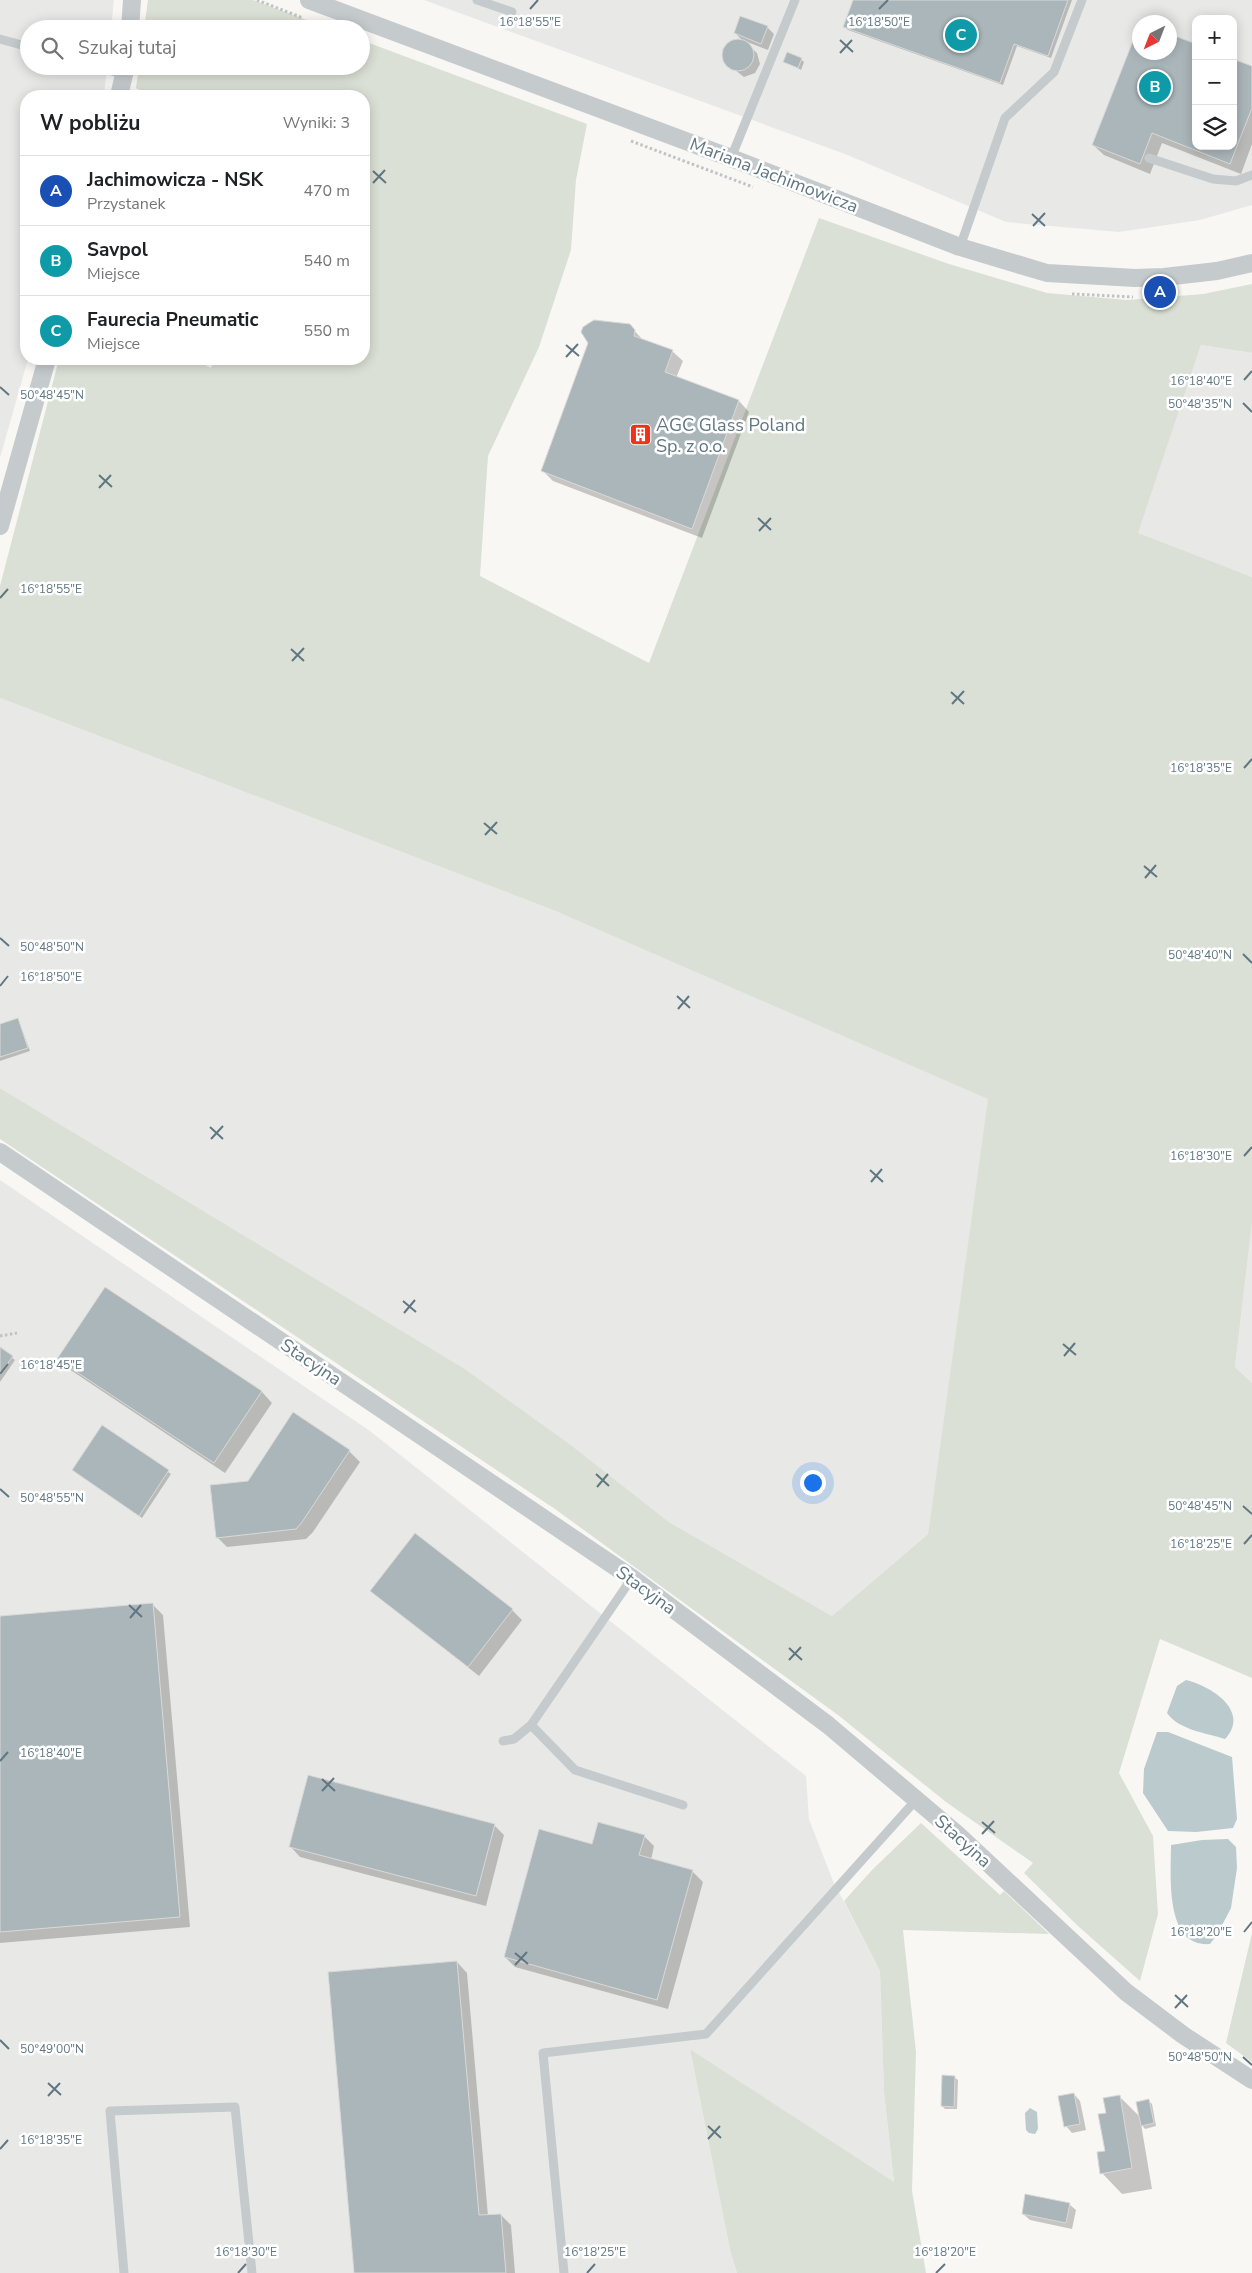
<!DOCTYPE html>
<html lang="pl">
<meta charset="utf-8">
<style>
body{margin:0;font-family:"Nunito Sans",sans-serif;background:#f6f6f6;color:#202124}
.controls{position:absolute;right:15px;top:15px;display:grid;overflow:hidden;border-radius:10px;box-shadow:0 2px 12px #0003}
.controls button{width:45px;height:45px;display:grid;place-items:center;padding:0;border:0;border-bottom:1px solid #e0e0e0;background:#fff;color:#202124;font:25px sans-serif}
.compass{position:absolute;left:1132px;top:15px;width:45px;height:45px;border-radius:50%;background:#fff;box-shadow:0 2px 12px #0003;rotate:222deg}
.you{position:absolute;left:812px;top:1482px;width:18px;height:18px;margin:-12px;border:4px solid #fff;border-radius:50%;background:#1a73e8;box-shadow:0 0 0 8px #1a73e833}
.badge{display:grid;place-items:center;width:32px;height:32px;border-radius:50%;background:#f0311b;color:#fff;font-size:16px;font-weight:700}
.pin{position:absolute;translate:-50% -50%;border:2px solid #fff;box-shadow:0 1px 5px #0006}
.list{margin:0;padding:0;list-style:none}
h2{display:flex;justify-content:space-between;align-items:center;height:65px;margin:0;padding:0 20px;font-size:21px}
h2 small{font-size:16px;font-weight:400;color:#757577}
.list li{display:grid;grid-template-columns:32px 1fr auto;gap:15px;align-items:center;box-sizing:border-box;height:70px;padding:0 20px;border-top:1px solid #e0e0e0}
.list b{display:block;font-size:19px;white-space:nowrap}
.list p{margin:0;font-size:16px;white-space:nowrap;color:#757577}
.list em{font-size:16px;font-style:normal;color:#757577}
.icon{flex:none;width:28px;height:28px;fill:none;stroke:currentColor;stroke-width:2;stroke-linecap:round;stroke-linejoin:round}
.map{position:relative;flex:none;width:1252px;height:2273px;overflow:hidden}
.search{position:absolute;background:#fff;box-shadow:0 2px 12px #0003;left:20px;top:20px;width:350px;height:55px;display:flex;align-items:center;gap:12px;box-sizing:border-box;padding:0 18px;border-radius:28px;color:#757577;font-size:19px}
.panel{position:absolute;background:#fff;box-shadow:0 2px 12px #0003;left:20px;top:90px;width:350px;height:275px;border-radius:20px}
.map>svg:first-child{display:block}
.built{fill:#e8e9e7;fill-rule:evenodd}
.green{fill:#dae0d5}
.water{fill:#bbcacd}
.shadow{fill:#0003}
.building{fill:#abb6ba;stroke:#d9d9d7}
.lines{fill:none;stroke-linecap:round;stroke-linejoin:round}
.path{stroke:#c0c3c5;stroke-width:3;stroke-dasharray:2.5 2.5;stroke-linecap:butt}
.service{stroke:#c5cacd;stroke-width:9}
.minor{stroke:#c5cacd;stroke-width:18}
.ticks{fill:none;stroke:#607782;stroke-width:2}
.labels{text-anchor:middle;dominant-baseline:central;stroke-width:5;stroke-linejoin:round;paint-order:stroke}
.street-label{font-size:18px;fill:#607782;stroke:#fff}
.poi-label{font-size:18px;fill:#607782;stroke:#fff;text-anchor:start}
.ticks-label{font-size:12px;text-anchor:middle;fill:#607782;stroke:#fff;stroke-width:5;stroke-linejoin:round;paint-order:stroke}
</style>
<div class="map">
<svg width="1252" height="2273" viewBox="0 0 1252 2273">
<rect width="100%" height="100%" fill="#f8f7f4"/>
<!-- built -->
<path class="built" d="M 0,0 L 114,0 L 111,29 L 29,29 L 29,66 L 107,66 L 104,96 L 26,96 L 26,359 L 28,359 L 0,458 Z
M 424,0 L 1252,0 L 1252,205 L 1200,220 L 1119,232 L 1006,222 L 845,154 ZM 1196,19 L 1233,19 L 1233,146 L 1196,146 ZM 1140,22 L 1170,22 L 1170,52 L 1140,52 Z
M 1201,345 L 1252,353 L 1252,577 L 1137,534 Z
M 0,698 L 553,910 L 989,1099 L 928,1534 L 832,1616 L 669,1522 L 571,1445 L 465,1369 L 0,1088 Z
M 0,1180 L 370,1431 L 806,1776 L 809,1819 L 833,1881 L 880,1971 L 884,2092 L 894,2183 L 690,2049 L 730,2250 L 737,2273 L 0,2273 Z
M 1252,1223 L 1252,1383 L 1235,1367 Z"/>
<!-- green -->
<path class="green" d="M 148,0 L 253,0 L 331,29 L 144,29 Z
M 361,40 L 587,124 L 576,180 L 571,250 L 539,347 L 488,456 L 480,576 L 649,663 L 819,218 L 949,264 L 1047,293 L 1127,300 L 1203,294 L 1252,284 L 1252,353 L 1201,345 L 1138,533 L 1252,577 L 1252,1223 L 1235,1367 L 1252,1383 L 1252,1678 L 1160,1639 L 1119,1773 L 1153,1836 L 1158,1914 L 1140,1981 L 1078,1926 L 1024,1873 L 1033,1863 L 946,1802 L 838,1715 L 555,1509 L 0,1139 L 0,1088 L 465,1369 L 571,1445 L 669,1522 L 832,1616 L 928,1534 L 988,1099 L 553,910 L 0,698 L 0,586 L 59,359 L 193,359 L 211,368 L 214,359 L 364,359 L 364,96 L 151,96 L 136,88 L 139,66 L 361,66 Z
M 921,1823 L 1000,1895 L 1004,1891 L 1049,1934 L 903,1930 L 916,2052 L 912,2191 L 926,2273 L 737,2273 L 730,2250 L 690,2049 L 894,2182 L 884,2092 L 880,1971 L 844,1901 L 873,1869 Z
M 1252,1933 L 1252,2062 L 1226,2043 Z"/>
<!-- water -->
<path class="water" d="M 1186,1680 C 1211,1686 1251,1711 1225,1739 C 1206,1733 1179,1730 1167,1713 L 1177,1686 Z
M 1157,1732 L 1168,1732 L 1232,1757 L 1237,1819 L 1233,1828 L 1196,1832 L 1168,1831 L 1143,1793 L 1144,1769 Z
M 1228,1839 L 1236,1847 L 1237,1868 L 1231,1908 L 1217,1935 L 1210,1944 C 1164,1948 1171,1874 1171,1845 L 1202,1840 Z
M 1030,2108 L 1037,2112 L 1038,2129 L 1035,2134 L 1029,2133 L 1026,2130 L 1025,2113 Z"/>
<!-- shadow -->
<path class="shadow" d="M 854,0 L 1072,0 L 1051,58 L 1017,46 L 1003,85 L 848,30 L 845,27 Z
M 767,27 L 774,34 L 768,50 L 742,40 L 735,33 Z
M 1170,35 L 1196,45 L 1196,146 L 1233,146 L 1252,67 L 1252,144 L 1241,174 L 1162,143 L 1150,174 L 1104,155 L 1093,145 L 1140,52 L 1170,52 Z
M 742,40 L 757,53 L 760,64 L 755,73 L 744,77 L 727,64 L 724,54 L 729,44 Z
M 801,59 L 804,62 L 801,70 L 785,61 Z
M 594,321 L 629,325 L 643,340 L 672,351 L 683,361 L 676,378 L 739,401 L 749,412 L 702,538 L 553,481 L 542,470 L 590,343 L 583,332 L 588,323 Z
M 18,1019 L 30,1051 L 0,1061 L 0,1025 Z
M 106,1288 L 262,1392 L 272,1403 L 225,1473 L 69,1369 L 59,1358 Z
M 0,1349 L 15,1360 L 0,1382 Z
M 294,1414 L 349,1451 L 360,1462 L 313,1532 L 306,1539 L 227,1547 L 217,1537 L 249,1482 Z
M 102,1427 L 171,1474 L 142,1518 L 73,1470 Z
M 372,1591 L 512,1610 L 522,1620 L 479,1676 Z
M 153,1605 L 163,1615 L 190,1927 L 0,1943 L 0,1618 Z
M 494,1825 L 504,1835 L 486,1906 L 300,1857 L 290,1846 Z
M 644,1836 L 654,1846 L 651,1860 L 692,1871 L 703,1882 L 668,2009 L 515,1967 L 505,1957 Z
M 457,1962 L 467,1973 L 488,2216 L 501,2215 L 511,2225 L 515,2273 L 355,2273 Z
M 954,2077 L 958,2080 L 957,2109 L 945,2109 L 942,2106 Z
M 1074,2094 L 1080,2101 L 1086,2130 L 1072,2133 L 1066,2126 Z
M 1119,2096 L 1141,2118 L 1149,2101 L 1152,2104 L 1156,2126 L 1145,2129 L 1141,2124 L 1152,2189 L 1122,2194 L 1102,2173 L 1106,2152 L 1107,2114 Z
M 1069,2204 L 1076,2210 L 1072,2229 L 1030,2220 L 1023,2214 Z"/>
<!-- building -->
<path class="building" d="M 853,0 L 1068,0 L 1048,56 L 1014,44 L 1000,83 L 843,27 Z
M 740,16 L 768,26 L 761,44 L 734,33 Z
M 1140,23 L 1140,52 L 1170,52 L 1170,34 L 1196,44 L 1196,146 L 1233,146 L 1233,59 L 1252,66 L 1252,108 L 1230,164 L 1152,133 L 1140,164 L 1092,145 Z
M722 55a16 16 0 1 1 32 0a16 16 0 1 1-32 0Z
M 787,52 L 802,58 L 798,68 L 783,62 Z
M 594,320 L 630,324 L 635,330 L 634,336 L 673,350 L 665,372 L 739,400 L 692,529 L 541,471 L 588,343 L 581,332 L 583,327 Z
M 18,1018 L 28,1048 L 0,1057 L 0,1024 Z
M 105,1287 L 262,1391 L 214,1463 L 57,1359 Z
M 0,1347 L 13,1356 L 0,1375 Z
M 293,1412 L 350,1450 L 302,1522 L 296,1529 L 216,1538 L 210,1485 L 248,1481 Z
M 102,1425 L 169,1470 L 139,1516 L 72,1470 Z
M 415,1533 L 513,1609 L 468,1667 L 370,1591 Z
M 153,1603 L 180,1917 L 0,1932 L 0,1616 Z
M 308,1775 L 495,1824 L 476,1896 L 289,1847 Z
M 598,1822 L 645,1835 L 639,1855 L 693,1870 L 657,2000 L 504,1957 L 539,1829 L 592,1844 Z
M 457,1961 L 479,2215 L 501,2214 L 506,2273 L 354,2273 L 328,1972 Z
M 942,2075 L 955,2076 L 954,2107 L 941,2106 Z
M 1074,2093 L 1080,2124 L 1064,2127 L 1058,2096 Z
M 1120,2095 L 1132,2168 L 1100,2174 L 1097,2152 L 1105,2151 L 1098,2114 L 1106,2113 L 1103,2098 Z
M 1149,2099 L 1154,2123 L 1141,2126 L 1136,2102 Z
M 1025,2194 L 1070,2203 L 1066,2223 L 1022,2214 Z"/>
<g class="lines">
<!-- path -->
<path class="path" d="M 257,0 L 303,18
M 631,141 L 753,187
M 1072,294 L 1133,297
M 0,1336 L 17,1333"/>
<!-- service -->
<path class="service" d="M 477,0 L 512,12
M 0,39 L 29,47
M 95,66 L 125,75
M 731,158 L 795,0
M 1149,158 L 1213,179 L 1236,181 L 1252,175
M 960,247 L 1005,118 L 1054,72 L 1082,0
M 632,1578 L 531,1725 L 575,1770 L 683,1805
M 503,1741 L 514,1739 L 531,1725
M 124,2273 L 110,2111 L 235,2107 L 252,2273
M 564,2273 L 543,2053 L 706,2034 L 916,1800"/>
<!-- minor -->
<path class="minor" d="M 309,0 L 731,158 L 960,247 L 1047,273 L 1135,278 L 1164,277 L 1217,271 L 1252,263
M 130,29 L 132,0
M 119,96 L 126,66
M 0,526 L 47,359
M 0,1152 L 632,1578 L 828,1725 L 957,1834 L 1126,1992 L 1183,2035 L 1252,2080"/>
</g>
<!-- ticks -->
<path class="ticks" d="M 530,9 L 538,0M 879,9 L 888,0M 840,40 L 853,52M 840,53 L 852,40M 373,171 L 386,183M 373,183 L 385,170M 1032,214 L 1045,226M 1033,226 L 1045,213M 566,345 L 579,356M 566,357 L 578,344M 1244,380 L 1252,371M 0,387 L 9,395M 1243,403 L 1252,412M 99,475 L 112,487M 99,488 L 111,475M 758,518 L 771,530M 759,531 L 771,518M 0,598 L 8,589M 291,649 L 304,661M 292,661 L 304,648M 951,692 L 964,704M 952,704 L 964,691M 1244,768 L 1252,759M 484,823 L 497,834M 485,835 L 497,822M 1144,866 L 1157,877M 1145,878 L 1156,865M 0,938 L 9,946M 1243,954 L 1252,963M 0,986 L 8,976M 677,996 L 690,1008M 678,1009 L 689,996M 210,1127 L 223,1139M 211,1139 L 223,1126M 1244,1156 L 1252,1147M 870,1170 L 883,1182M 871,1182 L 882,1169M 403,1301 L 416,1312M 404,1313 L 415,1300M 1063,1344 L 1076,1355M 1064,1356 L 1075,1343M 0,1374 L 8,1364M 596,1474 L 609,1486M 597,1487 L 608,1474M 0,1489 L 9,1497M 1243,1506 L 1252,1514M 1244,1544 L 1252,1535M 129,1605 L 142,1617M 130,1618 L 141,1605M 789,1648 L 802,1660M 789,1660 L 801,1647M 0,1761 L 8,1752M 322,1779 L 335,1791M 322,1791 L 334,1778M 982,1822 L 995,1833M 982,1834 L 994,1821M 1244,1932 L 1252,1922M 515,1953 L 528,1964M 515,1965 L 527,1952M 1175,1995 L 1188,2007M 1175,2008 L 1187,1995M 0,2040 L 9,2049M 1243,2057 L 1252,2065M 48,2083 L 61,2095M 48,2096 L 60,2083M 708,2126 L 721,2138M 708,2139 L 720,2126M 0,2149 L 8,2140M 238,2273 L 246,2264M 587,2273 L 595,2264M 936,2273 L 945,2264"/>
<!-- icons -->
<defs>
<symbol id="building-square" viewBox="-11 -11 22 22"><rect x="-9" y="-9" width="18" height="18" rx="4" fill="#f0311b" stroke="#fff"/><path d="M-4-6H4V6H1V3H-1V6H-4ZM-2.5-4.3h1.7v1.8h-1.7ZM.8-4.3h1.7v1.8H.8ZM-2.5-1h1.7V.8h-1.7ZM.8-1h1.7V.8H.8Z" fill="#fff"/></symbol>
</defs>
<g fill-rule="evenodd">
<use href="#building-square" x="628" y="422" width="25" height="25"/>
</g>
<g class="labels">
<!-- street labels -->
<g class="street-label">
<text transform="translate(774 175) rotate(21)">Mariana Jachimowicza</text>
<text transform="translate(311 1362) rotate(34)">Stacyjna</text>
<text transform="translate(646 1590) rotate(36)">Stacyjna</text>
<text transform="translate(963 1841) rotate(42)">Stacyjna</text>
</g>
<!-- poi labels -->
<g class="poi-label">
<text x="656" y="425">AGC Glass Poland<tspan x="656" dy="21">Sp. z o.o.</tspan></text>
</g>
</g>
<g class="ticks-label">
<text x="530" y="26">16°18'55"E</text>
<text x="879" y="26">16°18'50"E</text>
<text x="1201" y="385">16°18'40"E</text>
<text x="52" y="399">50°48'45"N</text>
<text x="1200" y="408">50°48'35"N</text>
<text x="51" y="593">16°18'55"E</text>
<text x="1201" y="772">16°18'35"E</text>
<text x="52" y="951">50°48'50"N</text>
<text x="1200" y="959">50°48'40"N</text>
<text x="51" y="981">16°18'50"E</text>
<text x="1201" y="1160">16°18'30"E</text>
<text x="51" y="1369">16°18'45"E</text>
<text x="52" y="1502">50°48'55"N</text>
<text x="1200" y="1510">50°48'45"N</text>
<text x="1201" y="1548">16°18'25"E</text>
<text x="51" y="1757">16°18'40"E</text>
<text x="1201" y="1936">16°18'20"E</text>
<text x="52" y="2053">50°49'00"N</text>
<text x="1200" y="2061">50°48'50"N</text>
<text x="51" y="2144">16°18'35"E</text>
<text x="246" y="2256">16°18'30"E</text>
<text x="595" y="2256">16°18'25"E</text>
<text x="945" y="2256">16°18'20"E</text>
</g>
</svg>
<div class="controls">
<button>+</button>
<button>−</button>
<button><svg class="icon" aria-label="layers" viewBox="0 0 24 24"><path d="M12 4l9 5-9 5-9-5zM3 14l9 5 9-5"/></svg></button>
</div>
<svg class="compass" viewBox="-18 -18 36 36"><path d="M0-13l5 13h-10z" fill="#e53935"/><path d="M0 13l5-13h-10z" fill="#757577"/></svg>
<div class="you"></div>
<div class="pin badge" style="left:1160px;top:292px;background:#1a4fb4">A</div>
<div class="pin badge" style="left:1155px;top:87px;background:#0f9aa8">B</div>
<div class="pin badge" style="left:961px;top:35px;background:#0f9aa8">C</div>
<div class="search"><svg class="icon" aria-label="search" viewBox="0 0 24 24"><circle cx="10" cy="10" r="6"/><path d="M15 15l6 6"/></svg>Szukaj tutaj</div>
<section class="panel">
<h2>W pobliżu<small>Wyniki: 3</small></h2>
<ul class="list">
<li><span class="badge" style="background:#1a4fb4">A</span><div><b>Jachimowicza - NSK</b><p>Przystanek</p></div><em>470 m</em></li>
<li><span class="badge" style="background:#0f9aa8">B</span><div><b>Savpol</b><p>Miejsce</p></div><em>540 m</em></li>
<li><span class="badge" style="background:#0f9aa8">C</span><div><b>Faurecia Pneumatic</b><p>Miejsce</p></div><em>550 m</em></li>
</ul>
</section>
</div>
